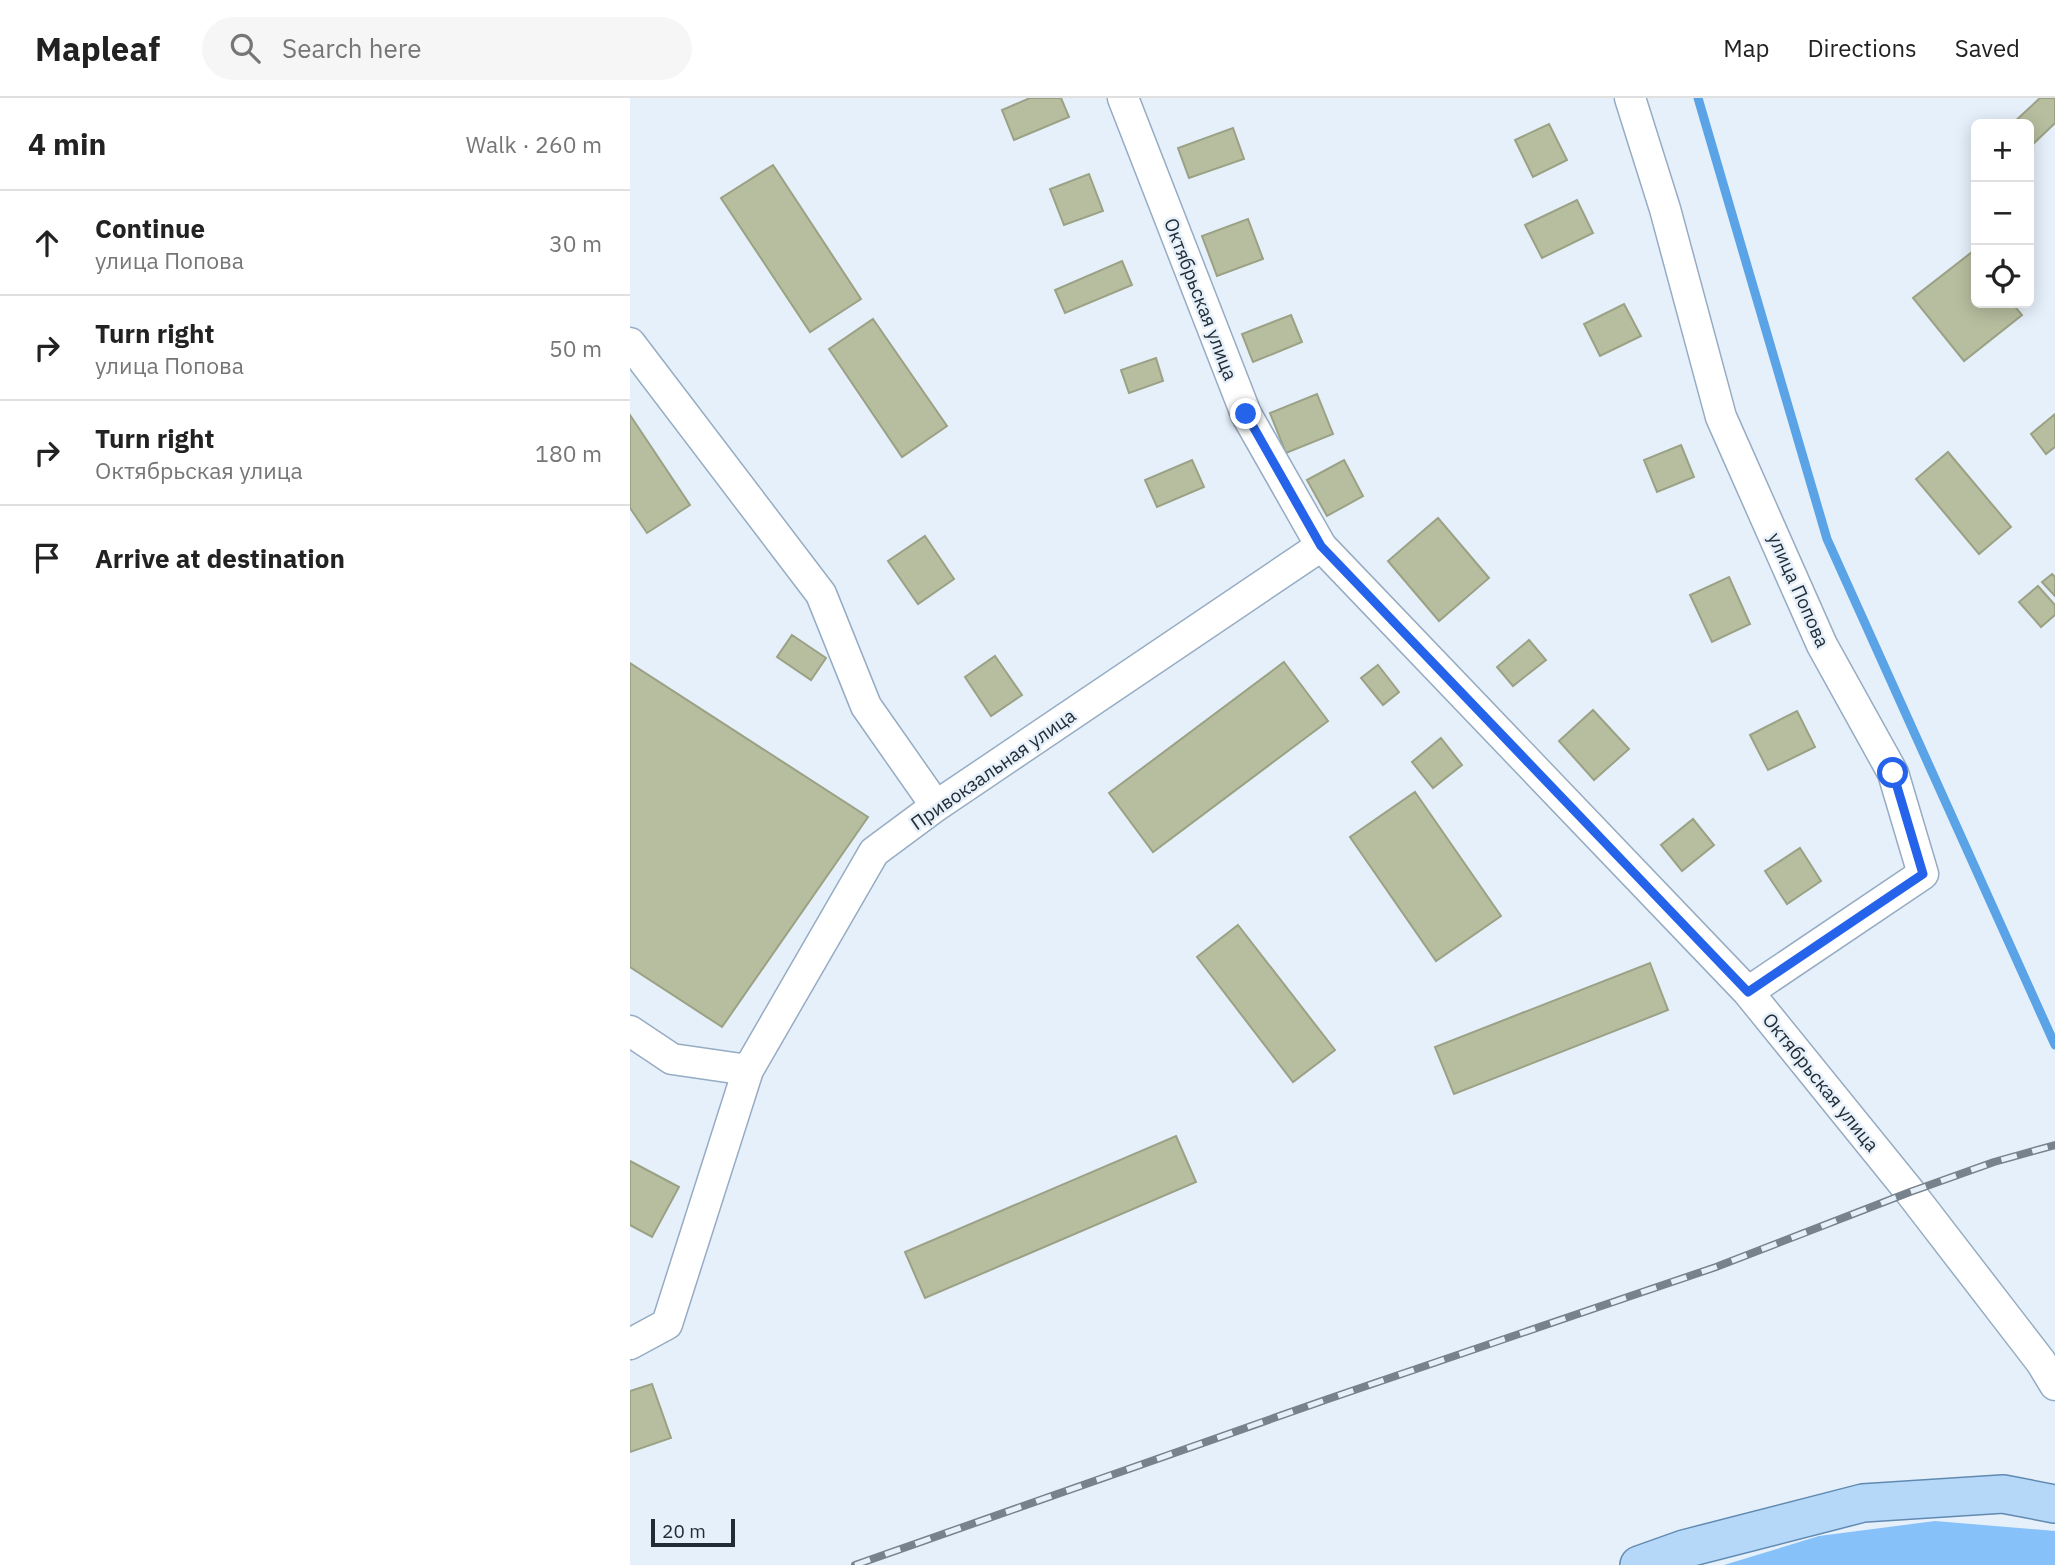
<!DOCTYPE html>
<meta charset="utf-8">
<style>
body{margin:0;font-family:"IBM Plex Sans",sans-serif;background:#f6f6f6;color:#222}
.controls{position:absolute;right:21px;top:21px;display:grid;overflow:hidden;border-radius:10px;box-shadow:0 4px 18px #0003}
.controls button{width:63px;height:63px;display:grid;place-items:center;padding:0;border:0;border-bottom:2px solid #e0e0e0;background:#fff;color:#222;font:35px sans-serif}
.scale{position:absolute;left:21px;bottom:18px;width:84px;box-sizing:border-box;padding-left:7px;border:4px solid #222c35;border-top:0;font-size:19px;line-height:24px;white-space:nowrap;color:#222c35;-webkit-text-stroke:5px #e6f0fa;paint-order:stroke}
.stop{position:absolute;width:21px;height:21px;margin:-16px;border:5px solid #2563eb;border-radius:50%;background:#fff}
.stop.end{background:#2563eb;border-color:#fff;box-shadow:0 2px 7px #0008}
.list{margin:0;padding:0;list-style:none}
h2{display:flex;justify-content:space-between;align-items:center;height:91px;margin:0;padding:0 28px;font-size:30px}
h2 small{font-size:23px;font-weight:400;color:#767676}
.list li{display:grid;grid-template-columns:46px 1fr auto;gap:21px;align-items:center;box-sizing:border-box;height:105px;padding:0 28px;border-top:2px solid #e0e0e0}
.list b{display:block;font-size:26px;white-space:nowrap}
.list p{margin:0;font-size:23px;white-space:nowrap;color:#767676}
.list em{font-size:23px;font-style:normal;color:#767676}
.icon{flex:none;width:38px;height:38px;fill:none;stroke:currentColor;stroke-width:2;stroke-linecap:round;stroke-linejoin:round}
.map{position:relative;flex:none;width:1425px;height:1467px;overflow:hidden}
header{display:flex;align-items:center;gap:42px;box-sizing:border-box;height:98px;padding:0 35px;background:#fff;border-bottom:2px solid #e0e0e0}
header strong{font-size:33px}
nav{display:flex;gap:38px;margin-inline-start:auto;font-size:24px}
.search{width:490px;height:63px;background:#f6f6f6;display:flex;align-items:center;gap:18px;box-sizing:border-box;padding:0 24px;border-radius:38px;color:#767676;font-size:26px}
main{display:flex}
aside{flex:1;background:#fff}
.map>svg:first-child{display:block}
.green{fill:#86c1f9}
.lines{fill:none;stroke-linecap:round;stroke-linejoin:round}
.stream{stroke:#59a3e6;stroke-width:9}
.building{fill:#b7be9f;stroke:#9ba184;stroke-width:2}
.minor-casing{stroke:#95acc4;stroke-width:33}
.major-casing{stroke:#618ab1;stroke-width:40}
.minor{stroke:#fff;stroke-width:30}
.major{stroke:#b5d7f8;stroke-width:37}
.rail-casing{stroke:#78828c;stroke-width:8}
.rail{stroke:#e6f0fa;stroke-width:5;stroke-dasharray:16;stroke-linecap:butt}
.route{stroke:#2563eb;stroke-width:9}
.labels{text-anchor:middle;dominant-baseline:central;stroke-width:5;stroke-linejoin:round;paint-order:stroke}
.street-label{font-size:19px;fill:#222c35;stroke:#e6f0fa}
</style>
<header>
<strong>Mapleaf</strong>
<div class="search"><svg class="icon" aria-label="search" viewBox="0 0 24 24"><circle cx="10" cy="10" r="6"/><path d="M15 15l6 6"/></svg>Search here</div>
<nav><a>Map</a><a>Directions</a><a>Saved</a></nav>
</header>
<main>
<aside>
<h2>4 min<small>Walk · 260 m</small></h2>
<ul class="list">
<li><svg class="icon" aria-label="ahead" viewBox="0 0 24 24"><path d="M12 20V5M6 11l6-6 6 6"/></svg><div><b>Continue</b><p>улица Попова</p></div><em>30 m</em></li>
<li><svg class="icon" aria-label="right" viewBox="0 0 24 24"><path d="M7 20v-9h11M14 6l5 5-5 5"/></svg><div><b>Turn right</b><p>улица Попова</p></div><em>50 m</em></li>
<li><svg class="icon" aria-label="right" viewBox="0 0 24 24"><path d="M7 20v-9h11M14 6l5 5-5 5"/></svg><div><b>Turn right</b><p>Октябрьская улица</p></div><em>180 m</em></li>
<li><svg class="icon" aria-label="arrive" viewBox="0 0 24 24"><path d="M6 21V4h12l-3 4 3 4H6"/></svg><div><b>Arrive at destination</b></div></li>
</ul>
</aside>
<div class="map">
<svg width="1425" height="1467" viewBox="0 0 1425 1467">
<rect width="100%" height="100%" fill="#e6f0fa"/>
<!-- green -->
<path class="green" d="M 1305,1423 L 1425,1433 L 1425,1467 L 1094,1467 L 1189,1438 Z"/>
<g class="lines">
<!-- stream -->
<path class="stream" d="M 1068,0 L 1197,441 L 1425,947"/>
</g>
<!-- building -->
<path class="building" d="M 400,0 L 431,0 L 439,19 L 384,42 L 372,12 Z
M 1410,0 L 1425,0 L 1425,25 L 1399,50 L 1399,26 L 1382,26 Z
M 919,26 L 937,62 L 903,79 L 885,42 Z
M 603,30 L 614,61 L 559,80 L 548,50 Z
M 143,67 L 231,201 L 180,234 L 91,100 Z
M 459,76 L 473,113 L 434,127 L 420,91 Z
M 947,102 L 963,135 L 912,160 L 895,127 Z
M 618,121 L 633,161 L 587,178 L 572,138 Z
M 1342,154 L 1346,159 L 1346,205 L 1382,205 L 1392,217 L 1334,263 L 1283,200 Z
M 492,163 L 502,187 L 435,215 L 425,192 Z
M 994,206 L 1011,238 L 970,258 L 954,226 Z
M 661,217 L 672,244 L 623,264 L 612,236 Z
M 243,221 L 317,328 L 272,359 L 199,251 Z
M 526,260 L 533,283 L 499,295 L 491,272 Z
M 687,296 L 703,336 L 656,355 L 640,315 Z
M 1425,316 L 1425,349 L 1416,356 L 1401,336 Z
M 0,317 L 60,407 L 17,435 L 0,410 Z
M 1051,347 L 1064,379 L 1027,394 L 1014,362 Z
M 1318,354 L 1381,429 L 1349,456 L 1286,381 Z
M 562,362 L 574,389 L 527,409 L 515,382 Z
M 714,362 L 733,398 L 697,418 L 677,382 Z
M 808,420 L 859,480 L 809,523 L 758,463 Z
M 295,438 L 324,481 L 288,506 L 258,463 Z
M 1422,476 L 1425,479 L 1425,498 L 1412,484 Z
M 1099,479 L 1120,526 L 1082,544 L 1060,497 Z
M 1408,488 L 1425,507 L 1425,517 L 1411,529 L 1389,504 Z
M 162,537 L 196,560 L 181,582 L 147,559 Z
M 899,542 L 916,562 L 883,588 L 867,569 Z
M 365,558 L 392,597 L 361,618 L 335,579 Z
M 654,564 L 698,623 L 523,754 L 479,695 Z
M 0,565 L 238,719 L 92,929 L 0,869 Z
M 748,567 L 769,594 L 753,607 L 731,580 Z
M 963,612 L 999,651 L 964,682 L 929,643 Z
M 1167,613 L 1185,649 L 1138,672 L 1120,637 Z
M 811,640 L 832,667 L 803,690 L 782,664 Z
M 785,694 L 871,818 L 806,863 L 720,739 Z
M 1063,721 L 1084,747 L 1052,773 L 1031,747 Z
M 1170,750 L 1191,783 L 1157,806 L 1135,773 Z
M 608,827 L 705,952 L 663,984 L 567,859 Z
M 1020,865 L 1038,912 L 824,996 L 805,949 Z
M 546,1038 L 566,1084 L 295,1200 L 275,1154 Z
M 0,1063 L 49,1089 L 22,1139 L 0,1127 Z
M 22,1286 L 41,1340 L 0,1354 L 0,1293 Z"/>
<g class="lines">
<defs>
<path id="minor" d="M 493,0 L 616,316 L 691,448 L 1118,894 L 1280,1094 L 1411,1264 L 1425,1287
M 1000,0 L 1035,111 L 1091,319 L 1192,547 L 1263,675 L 1293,776 L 1118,894
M 0,245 L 191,496 L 236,608 L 306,708
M 0,933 L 42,961 L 118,972
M 0,1246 L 37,1226 L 118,972 L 244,754 L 306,708 L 691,448"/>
<path id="major" d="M 1009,1467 L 1054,1451 L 1233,1405 L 1373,1396 L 1425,1406"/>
</defs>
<!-- minor casing -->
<use href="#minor" class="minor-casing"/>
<!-- major casing -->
<use href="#major" class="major-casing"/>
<!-- minor -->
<use href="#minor" class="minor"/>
<!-- major -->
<use href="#major" class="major"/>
<defs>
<path id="rail" d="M 225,1467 L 698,1301 L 1086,1169 L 1280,1094 L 1364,1064 L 1425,1047"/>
</defs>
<!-- rail casing -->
<use href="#rail" class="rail-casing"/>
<!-- rail -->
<use href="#rail" class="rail"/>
</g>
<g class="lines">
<!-- route -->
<path class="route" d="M 616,316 L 691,448 L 1118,894 L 1293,776 L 1263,675"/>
</g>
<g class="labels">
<!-- street labels -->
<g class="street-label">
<text transform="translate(571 201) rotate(69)">Октябрьская улица</text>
<text transform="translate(1169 492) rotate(66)">улица Попова</text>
<text transform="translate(363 671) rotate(-35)">Привокзальная улица</text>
<text transform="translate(1191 984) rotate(51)">Октябрьская улица</text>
</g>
</g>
</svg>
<div class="controls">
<button>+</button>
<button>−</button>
<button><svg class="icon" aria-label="locate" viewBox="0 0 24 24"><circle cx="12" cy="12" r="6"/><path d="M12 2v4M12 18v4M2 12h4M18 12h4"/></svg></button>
</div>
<div class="scale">20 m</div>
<div class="stop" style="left:1263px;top:675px"></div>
<div class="stop end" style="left:616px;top:316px"></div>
</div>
</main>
